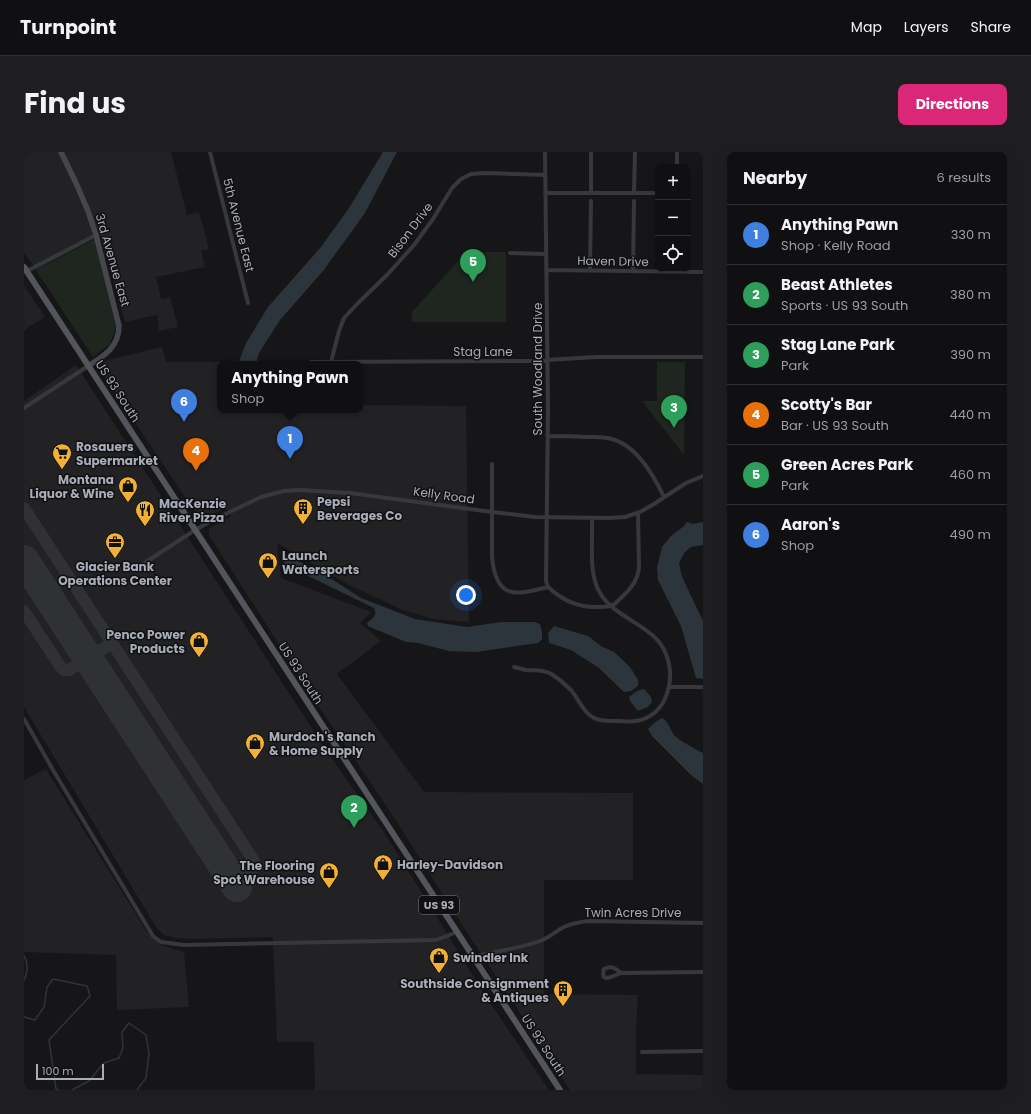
<!DOCTYPE html>
<meta charset="utf-8">
<style>
body{margin:0;font-family:Poppins,sans-serif;background:#1e1e20;color:#f1f3f6}
.controls{position:absolute;right:12px;top:12px;display:grid;overflow:hidden;border-radius:8px;box-shadow:0 4px 16px #0002}
.controls button{width:36px;height:36px;display:grid;place-items:center;padding:0;border:0;border-bottom:1px solid #303032;background:#101012;color:#f1f3f6;font:20px sans-serif}
.scale{position:absolute;left:12px;bottom:10px;width:68px;box-sizing:border-box;padding-left:4px;border:2px solid #a8adb8;border-top:0;font-size:11px;line-height:14px;white-space:nowrap;color:#a8adb8;-webkit-text-stroke:3px #111113;paint-order:stroke}
.you{position:absolute;left:442px;top:443px;width:14px;height:14px;margin:-10px;border:3px solid #fff;border-radius:50%;background:#1a73e8;box-shadow:0 0 0 6px #1a73e833}
.badge{display:grid;place-items:center;width:26px;height:26px;border-radius:50%;background:#db2777;color:#fff;font-size:13px;font-weight:700}
.pin{position:absolute;translate:-50% -33px;filter:drop-shadow(0 1px 2px #0008)}
.pin::after{content:'';position:absolute;top:21px;width:14px;height:12px;background:inherit;clip-path:polygon(0 0,100% 0,50% 100%)}
.popup{position:absolute;left:193px;top:209px;width:146px;height:52px;box-sizing:border-box;display:grid;place-content:center;border-radius:8px;background:#101012;filter:drop-shadow(0 1px 3px #0005);font-size:13px;white-space:nowrap;color:#9c9d9f}
.popup b{font-size:15px;color:#f1f3f6}
.popup::after{content:'';position:absolute;left:50%;top:100%;margin-left:-8px;border:8px solid transparent;border-top-color:#101012}
.list{margin:0;padding:0;list-style:none}
h2{display:flex;justify-content:space-between;align-items:center;height:52px;margin:0;padding:0 16px;font-size:17px}
h2 small{font-size:13px;font-weight:400;color:#9c9d9f}
.list li{display:grid;grid-template-columns:26px 1fr auto;gap:12px;align-items:center;box-sizing:border-box;height:60px;padding:0 16px;border-top:1px solid #303032}
.list b{display:block;font-size:15px;white-space:nowrap}
.list p{margin:0;font-size:13px;white-space:nowrap;color:#9c9d9f}
.list em{font-size:13px;font-style:normal;color:#9c9d9f}
.icon{flex:none;width:22px;height:22px;fill:none;stroke:currentColor;stroke-width:2;stroke-linecap:round;stroke-linejoin:round}
.map{position:relative;flex:none;width:679px;height:938px;overflow:hidden;border-radius:8px}
header{display:flex;align-items:center;gap:24px;box-sizing:border-box;height:56px;padding:0 20px;background:#101012;border-bottom:1px solid #303032}
header strong{font-size:19px}
nav{display:flex;gap:22px;margin-inline-start:auto;font-size:14px}
.intro{display:flex;align-items:center;justify-content:space-between;box-sizing:border-box;height:96px;padding:0 24px}
h1{margin:0;font-size:28px}
.button{padding:10px 18px;border-radius:8px;background:#db2777;color:#fff;font-size:14px;font-weight:700}
main{display:flex;gap:24px;padding:0 24px}
aside{flex:1;background:#101012;border-radius:8px;box-shadow:0 4px 16px #0002}
.map>svg:first-child{display:block}
.built{fill:#222225}
.green{fill:#1e261f}
.water{fill:#2c353c}
.lines{fill:none;stroke-linecap:round;stroke-linejoin:round}
.stream{stroke:#2c353c;stroke-width:1.5}
.taxiway{stroke:#303135;stroke-width:12}
.runway{stroke:#303135;stroke-width:30}
.street{stroke:#37383d;stroke-width:4}
.secondary{stroke:#45474d;stroke-width:5.5}
.primary{stroke:#53555c;stroke-width:6}
.labels{text-anchor:middle;dominant-baseline:central;stroke-width:3;stroke-linejoin:round;paint-order:stroke}
.shield{fill:#111113;stroke:#7b7e86;stroke-width:1}
.shield-label{font-size:11px;font-weight:bold;fill:#a8adb8}
.street-label{font-size:12px;fill:#a8adb8;stroke:#111113}
.poi-label{font-size:12px;font-weight:bold;fill:#a8adb8;stroke:#111113;text-anchor:start}
</style>
<header>
<strong>Turnpoint</strong>
<nav><a>Map</a><a>Layers</a><a>Share</a></nav>
</header>
<div class="intro"><h1>Find us</h1><a class="button">Directions</a></div>
<main>
<div class="map">
<svg width="679" height="938" viewBox="0 0 679 938">
<rect width="100%" height="100%" fill="#161618"/>
<!-- built -->
<path class="built" d="M 0,0 L 147,0 L 163,63 L 175,60 L 185,97 L 177,99 L 181,115 L 132,125 L 137,147 L 146,145 L 154,175 L 135,179 L 133,163 L 101,170 L 76,83 L 12,118 L 0,100 Z
M 0,133 L 21,165 L 0,178 Z
M 138,195 L 142,210 L 203,210 L 203,212 L 196,212 L 196,258 L 336,258 L 336,253 L 442,254 L 445,470 L 409,467 L 379,458 L 325,433 L 253,391 L 257,426 L 347,460 L 336,471 L 357,489 L 313,522 L 400,640 L 609,641 L 609,728 L 520,728 L 520,842 L 614,843 L 612,874 L 612,922 L 679,923 L 679,938 L 546,938 L 526,910 L 491,853 L 446,785 L 369,664 L 295,555 L 185,383 L 185,377 L 207,364 L 202,356 L 182,365 L 175,366 L 80,224 L 77,216 L 80,209 Z
M 52,213 L 302,598 L 360,680 L 461,843 L 525,938 L 291,938 L 290,890 L 253,890 L 249,785 L 171,787 L 152,786 L 140,783 L 132,775 L 0,555 L 0,249 Z
M 22,617 L 123,780 L 140,794 L 160,800 L 165,855 L 93,858 L 92,803 L 0,800 L 0,628 Z"/>
<!-- green -->
<path class="green" d="M 71,87 L 92,175 L 86,192 L 69,205 L 12,118 Z
M 442,100 L 482,100 L 482,170 L 388,170 L 388,160 Z
M 633,210 L 661,210 L 660,303 L 618,249 L 633,249 Z"/>
<!-- water -->
<path class="water" d="M 359,0 L 373,0 L 341,61 L 299,119 L 256,168 L 235,201 L 232,212 L 214,212 L 222,191 L 244,155 L 297,95 L 325,56 Z
M 663,370 L 669,372 L 679,370 L 679,393 L 667,395 L 660,401 L 655,411 L 658,425 L 679,469 L 679,527 L 672,526 L 657,474 L 634,428 L 633,416 L 638,395 L 647,384 L 660,374 Z
M 263,403 L 303,424 L 337,446 L 391,467 L 443,475 L 477,470 L 510,470 L 516,472 L 518,480 L 518,487 L 514,491 L 452,500 L 425,499 L 394,491 L 382,490 L 344,474 L 343,471 C 348,467 354,464 350,456 L 270,417 L 261,414 L 260,406 Z
M 530,474 L 564,484 L 577,494 L 590,500 L 606,515 L 614,528 L 614,534 L 607,539 L 600,540 L 575,516 L 547,498 L 525,491 L 524,481 Z
M 620,537 L 627,545 L 628,550 L 624,555 L 614,559 L 606,549 L 605,545 L 613,539 Z
M 638,566 C 645,569 646,579 651,584 C 658,590 671,597 679,601 L 679,632 L 667,623 L 628,584 L 624,577 L 630,571 Z"/>
<g class="lines">
<!-- stream -->
<path class="stream" d="M 0,804 C 4,810 4,821 0,828
M 0,865 L 11,868 L 20,855 L 23,835 L 29,827 L 63,834 L 66,844 L 25,888 L 32,937 L 35,938
M 48,938 L 65,929 L 80,911 L 95,906 L 99,896 L 98,880 L 105,871 L 122,883 L 125,901 L 122,926 L 113,938"/>
<!-- taxiway -->
<path class="taxiway" d="M 0,356 L 230,709 L 230,716 L 210,729
M 0,459 L 36,514 L 40,518 L 45,518 L 88,491"/>
<!-- runway -->
<path class="runway" d="M 0,408 L 213,735"/>
<!-- street -->
<path class="street" d="M 186,0 L 224,151
M 521,0 L 524,257 L 522,429 L 524,435
M 653,0 L 653,15
M 521,41 L 634,41
M 567,41 L 567,0
M 610,41 L 611,0
M 486,101 L 522,102
M 522,118 L 679,120
M 566,118 L 567,49
M 3,119 L 72,83
M 609,119 L 610,49
M 287,210 L 506,209 L 572,205 L 679,205
M 307,210 L 315,179 L 320,166 L 335,150 L 363,123 L 390,93 L 409,67 L 428,36 L 437,27 L 447,22 L 460,21 L 521,23
M 0,256 L 64,214
M 523,284 C 536,284 548,284 560,285 C 570,285 579,284 588,287 C 612,293 630,324 640,345
M 468,312 L 468,405 C 472,447 490,444 524,435
M 119,412 L 171,378 L 187,369 L 237,345 L 260,339 L 276,338 L 326,341 L 468,360 L 511,365 L 585,366 L 601,365 L 616,360 L 630,352 L 662,331 L 679,324
M 524,435 C 538,448 554,456 574,455 C 579,455 585,455 589,453 C 593,451 595,447 598,445 C 607,437 614,428 615,416 L 614,361
M 490,515 C 494,516 498,517 502,518 C 511,519 520,517 529,523 C 535,527 542,533 547,538 C 556,549 561,565 576,568 C 581,569 588,569 594,569 C 599,569 606,570 612,569 C 643,564 652,528 642,502 C 631,473 591,467 576,441 C 564,422 569,389 568,367
M 646,535 L 679,535
M 0,567 L 29,618 L 129,784 L 137,790 L 160,793 L 412,788 L 433,780
M 449,805 C 471,799 495,797 516,789 C 525,786 532,779 540,775 C 548,771 556,770 564,769 L 679,771
M 597,821 C 591,816 587,813 580,817 L 579,822 L 580,825 L 583,826 L 587,825 L 597,821 L 679,820
M 618,900 L 679,899"/>
<!-- secondary -->
<path class="secondary" d="M 37,0 L 52,31 L 64,59 L 72,83 L 95,174 C 95,195 80,204 64,214"/>
<!-- primary -->
<path class="primary" d="M 0,115 L 536,938"/>
</g>
<!-- icons -->
<defs>
<symbol id="supermarket-pin" viewBox="-11 -11 22 30"><path d="M0 17L-7.5 6A9.5 9.5 0 1 1 7.5 6Z" fill="#f2b134" stroke="#111113"/><path d="M-6-5.5h2.5l.6 2H6L4.5 2H-2.5L-4.4-4H-6ZM-1.5 3.2a1.3 1.3 0 1 0 .1 0ZM3 3.2a1.3 1.3 0 1 0 .1 0Z" fill="#111"/></symbol>
<symbol id="shop-pin" viewBox="-11 -11 22 30"><path d="M0 17L-7.5 6A9.5 9.5 0 1 1 7.5 6Z" fill="#f2b134" stroke="#111113"/><path d="M-5-2.5h2.3a2.7 3.5 0 0 1 5.4 0H5L5.5 6h-11ZM-1.5-2.5h3a1.5 2.3 0 0 0-3 0Z" fill="#111"/></symbol>
<symbol id="building-pin" viewBox="-11 -11 22 30"><path d="M0 17L-7.5 6A9.5 9.5 0 1 1 7.5 6Z" fill="#f2b134" stroke="#111113"/><path d="M-4-6H4V6H1V3H-1V6H-4ZM-2.5-4.3h1.7v1.8h-1.7ZM.8-4.3h1.7v1.8H.8ZM-2.5-1h1.7V.8h-1.7ZM.8-1h1.7V.8H.8Z" fill="#111"/></symbol>
<symbol id="restaurant-pin" viewBox="-11 -11 22 30"><path d="M0 17L-7.5 6A9.5 9.5 0 1 1 7.5 6Z" fill="#f2b134" stroke="#111113"/><path d="M-5-6h1v4h1v-4h1v4h1v-4h1v5L-1.5 .5V6h-2V.5L-5-1ZM5-6V6H3V1.5H1.5Q1.5-4 5-6Z" fill="#111"/></symbol>
<symbol id="office-pin" viewBox="-11 -11 22 30"><path d="M0 17L-7.5 6A9.5 9.5 0 1 1 7.5 6Z" fill="#f2b134" stroke="#111113"/><path d="M-6-3h4V-5.5h4V-3h4V5H-6ZM-1-4.5V-3h2v-1.5ZM-6 0V1H6V0Z" fill="#111"/></symbol>
</defs>
<g fill-rule="evenodd">
<use href="#supermarket-pin" x="27" y="290" width="22" height="30"/>
<use href="#shop-pin" x="93" y="323" width="22" height="30"/>
<use href="#building-pin" x="268" y="345" width="22" height="30"/>
<use href="#restaurant-pin" x="110" y="347" width="22" height="30"/>
<use href="#office-pin" x="80" y="379" width="22" height="30"/>
<use href="#shop-pin" x="233" y="399" width="22" height="30"/>
<use href="#shop-pin" x="164" y="478" width="22" height="30"/>
<use href="#shop-pin" x="220" y="580" width="22" height="30"/>
<use href="#shop-pin" x="348" y="701" width="22" height="30"/>
<use href="#shop-pin" x="294" y="709" width="22" height="30"/>
<use href="#shop-pin" x="404" y="794" width="22" height="30"/>
<use href="#building-pin" x="528" y="827" width="22" height="30"/>
</g>
<g class="labels">
<!-- shield labels -->
<rect class="shield" x="395" y="744" width="40" height="18" rx="3"/>
<g class="shield-label">
<text x="415" y="753">US 93</text>
</g>
<!-- street labels -->
<g class="street-label">
<text transform="translate(215 73) rotate(76)">5th Avenue East</text>
<text transform="translate(386 78) rotate(-53)">Bison Drive</text>
<text transform="translate(89 108) rotate(74)">3rd Avenue East</text>
<text transform="translate(589 109) rotate(1)">Haven Drive</text>
<text x="459" y="199">Stag Lane</text>
<text transform="translate(513 217) rotate(-90)">South Woodland Drive</text>
<text transform="translate(94 239) rotate(57)">US 93 South</text>
<text transform="translate(420 343) rotate(8)">Kelly Road</text>
<text transform="translate(277 521) rotate(57)">US 93 South</text>
<text x="609" y="760">Twin Acres Drive</text>
<text transform="translate(520 893) rotate(57)">US 93 South</text>
</g>
<!-- poi labels -->
<g class="poi-label">
<text x="52" y="294">Rosauers<tspan x="52" dy="14">Supermarket</tspan></text>
<text x="90" y="327" text-anchor="end">Montana<tspan x="90" dy="14">Liquor &amp; Wine</tspan></text>
<text x="293" y="349">Pepsi<tspan x="293" dy="14">Beverages Co</tspan></text>
<text x="135" y="351">MacKenzie<tspan x="135" dy="14">River Pizza</tspan></text>
<text x="258" y="403">Launch<tspan x="258" dy="14">Watersports</tspan></text>
<text x="91" y="414" text-anchor="middle">Glacier Bank<tspan x="91" dy="14">Operations Center</tspan></text>
<text x="161" y="482" text-anchor="end">Penco Power<tspan x="161" dy="14">Products</tspan></text>
<text x="245" y="584">Murdoch's Ranch<tspan x="245" dy="14">&amp; Home Supply</tspan></text>
<text x="373" y="712">Harley-Davidson</text>
<text x="291" y="713" text-anchor="end">The Flooring<tspan x="291" dy="14">Spot Warehouse</tspan></text>
<text x="429" y="805">Swindler Ink</text>
<text x="525" y="831" text-anchor="end">Southside Consignment<tspan x="525" dy="14">&amp; Antiques</tspan></text>
</g>
</g>
</svg>
<div class="controls">
<button>+</button>
<button>−</button>
<button><svg class="icon" aria-label="locate" viewBox="0 0 24 24"><circle cx="12" cy="12" r="6"/><path d="M12 2v4M12 18v4M2 12h4M18 12h4"/></svg></button>
</div>
<div class="scale">100 m</div>
<div class="you"></div>
<div class="pin badge" style="left:266px;top:307px;background:#3f7fe0">1</div>
<div class="popup"><b>Anything Pawn</b>Shop</div>
<div class="pin badge" style="left:330px;top:676px;background:#2e9e5b">2</div>
<div class="pin badge" style="left:650px;top:276px;background:#2e9e5b">3</div>
<div class="pin badge" style="left:172px;top:319px;background:#e8710a">4</div>
<div class="pin badge" style="left:449px;top:130px;background:#2e9e5b">5</div>
<div class="pin badge" style="left:160px;top:270px;background:#3f7fe0">6</div>
</div>
<aside>
<h2>Nearby<small>6 results</small></h2>
<ul class="list">
<li><span class="badge" style="background:#3f7fe0">1</span><div><b>Anything Pawn</b><p>Shop · Kelly Road</p></div><em>330 m</em></li>
<li><span class="badge" style="background:#2e9e5b">2</span><div><b>Beast Athletes</b><p>Sports · US 93 South</p></div><em>380 m</em></li>
<li><span class="badge" style="background:#2e9e5b">3</span><div><b>Stag Lane Park</b><p>Park</p></div><em>390 m</em></li>
<li><span class="badge" style="background:#e8710a">4</span><div><b>Scotty's Bar</b><p>Bar · US 93 South</p></div><em>440 m</em></li>
<li><span class="badge" style="background:#2e9e5b">5</span><div><b>Green Acres Park</b><p>Park</p></div><em>460 m</em></li>
<li><span class="badge" style="background:#3f7fe0">6</span><div><b>Aaron's</b><p>Shop</p></div><em>490 m</em></li>
</ul>
</aside>
</main>
